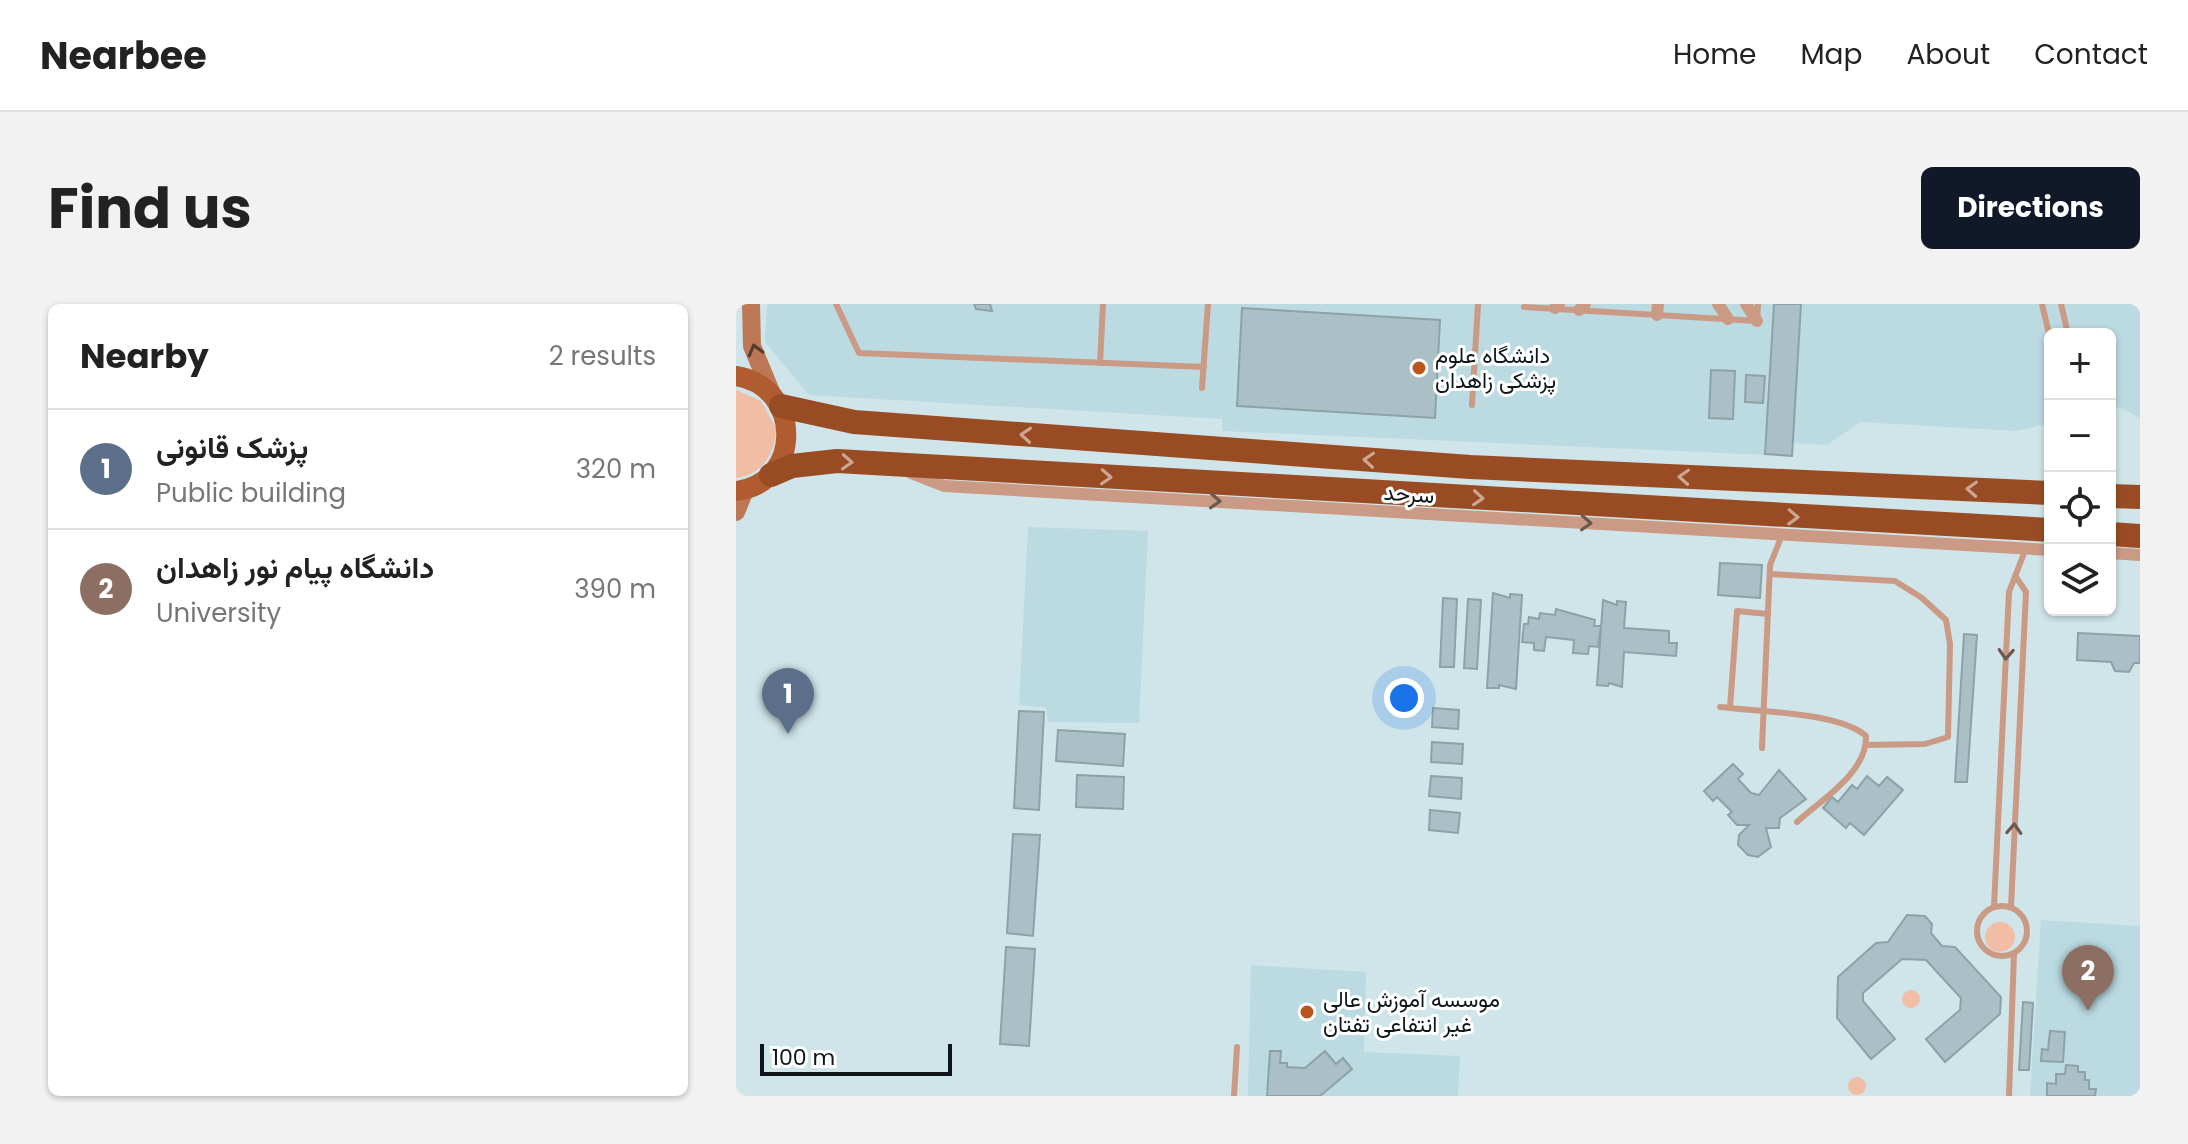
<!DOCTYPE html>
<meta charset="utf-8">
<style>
body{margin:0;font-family:Poppins,Vazirmatn,sans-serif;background:#f2f2f2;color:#222}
.controls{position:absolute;right:24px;top:24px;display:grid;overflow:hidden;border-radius:12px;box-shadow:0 2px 6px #0004}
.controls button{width:72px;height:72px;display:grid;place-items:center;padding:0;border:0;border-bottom:2px solid #e0e0e0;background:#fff;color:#222;font:40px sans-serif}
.scale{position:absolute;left:24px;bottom:20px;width:192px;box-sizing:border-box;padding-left:8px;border:4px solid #0e1617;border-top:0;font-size:22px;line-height:28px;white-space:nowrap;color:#0e1617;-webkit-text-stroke:6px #fff;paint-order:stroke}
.you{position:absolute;left:668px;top:394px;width:28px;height:28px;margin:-20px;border:6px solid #fff;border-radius:50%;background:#1a73e8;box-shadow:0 0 0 12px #1a73e833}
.badge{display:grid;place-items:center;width:52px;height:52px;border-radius:50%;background:#111827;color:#fff;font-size:26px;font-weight:700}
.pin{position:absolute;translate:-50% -66px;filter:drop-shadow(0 2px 4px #0008)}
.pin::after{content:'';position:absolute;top:42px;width:28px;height:24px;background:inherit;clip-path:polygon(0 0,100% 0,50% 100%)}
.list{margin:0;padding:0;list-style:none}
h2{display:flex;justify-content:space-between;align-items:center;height:104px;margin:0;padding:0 32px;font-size:34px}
h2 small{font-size:26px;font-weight:400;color:#767676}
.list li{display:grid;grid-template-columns:52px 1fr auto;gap:24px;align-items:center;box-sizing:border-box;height:120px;padding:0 32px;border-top:2px solid #e0e0e0}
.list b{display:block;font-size:30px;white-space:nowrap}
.list p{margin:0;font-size:26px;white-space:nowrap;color:#767676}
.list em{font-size:26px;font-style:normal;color:#767676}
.icon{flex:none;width:44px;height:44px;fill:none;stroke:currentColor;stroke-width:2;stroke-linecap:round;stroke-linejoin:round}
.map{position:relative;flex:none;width:1404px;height:792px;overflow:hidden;border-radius:12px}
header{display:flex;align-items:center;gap:48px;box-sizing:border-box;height:112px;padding:0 40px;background:#fff;border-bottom:2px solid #e0e0e0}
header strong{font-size:38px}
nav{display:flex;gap:44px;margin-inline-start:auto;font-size:28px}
.intro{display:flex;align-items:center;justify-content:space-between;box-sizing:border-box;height:192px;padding:0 48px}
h1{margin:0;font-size:56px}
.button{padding:20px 36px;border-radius:12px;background:#111827;color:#fff;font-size:28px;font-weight:700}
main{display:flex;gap:48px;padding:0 48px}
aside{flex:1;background:#fff;border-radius:12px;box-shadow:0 2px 6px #0004}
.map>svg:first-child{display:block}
.built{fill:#bbdae2}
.green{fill:#f1bda4}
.building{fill:#abc0c6;stroke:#8da2a7;stroke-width:2}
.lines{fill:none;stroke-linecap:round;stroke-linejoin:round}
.lane{stroke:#ca9a84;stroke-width:6}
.street{stroke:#ca9a84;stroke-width:12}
.secondary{stroke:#bc7755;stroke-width:18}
.primary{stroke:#b05c30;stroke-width:20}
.highway{stroke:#994c23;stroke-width:24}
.oneway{stroke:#543d30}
.oneway2{stroke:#cca691}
.oneway3{stroke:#6c584e}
.poi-dot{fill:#b8561b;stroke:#fff;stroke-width:3}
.labels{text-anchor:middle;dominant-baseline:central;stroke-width:6;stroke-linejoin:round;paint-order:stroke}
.poi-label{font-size:22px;fill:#0e1617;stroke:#fff;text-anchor:start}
.street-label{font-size:22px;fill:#0e1617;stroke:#fff}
</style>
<header>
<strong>Nearbee</strong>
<nav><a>Home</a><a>Map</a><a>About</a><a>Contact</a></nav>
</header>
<div class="intro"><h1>Find us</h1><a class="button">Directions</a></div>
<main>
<aside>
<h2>Nearby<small>2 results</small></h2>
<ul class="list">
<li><span class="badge" style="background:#5c6f8a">1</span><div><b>پزشک قانونی</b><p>Public building</p></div><em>320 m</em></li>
<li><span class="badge" style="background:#8d6e63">2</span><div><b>دانشگاه پیام نور زاهدان</b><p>University</p></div><em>390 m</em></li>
</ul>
</aside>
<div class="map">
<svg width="1404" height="792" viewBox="0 0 1404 792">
<rect width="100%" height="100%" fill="#cfe5ea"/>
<!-- built -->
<path class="built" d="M 31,0 L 1404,0 L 1404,114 L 1383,103 L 1374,105 L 1374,30 L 1314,30 L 1314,119 L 1281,127 L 1124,118 L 1091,141 L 1057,139 L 1056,152 L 486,127 L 486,115 L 73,91 L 29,38 Z
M 292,223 L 412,227 L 403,419 L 312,418 L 310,404 L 283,401 Z
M 1305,616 L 1404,622 L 1404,792 L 1294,792 Z
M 515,661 L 630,668 L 628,748 L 724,752 L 722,792 L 512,792 Z"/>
<!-- green -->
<path class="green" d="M 0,86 L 25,97 L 40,124 C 39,150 27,170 0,174 Z
M1249 633a15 15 0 1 1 30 0a15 15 0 1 1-30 0Z
M1166 695a9 9 0 1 1 18 0a9 9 0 1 1-18 0Z
M1112 782a9 9 0 1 1 18 0a9 9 0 1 1-18 0Z"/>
<!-- building -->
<path class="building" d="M 238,0 L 254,0 L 256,7 L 240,5 Z
M 1038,0 L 1065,0 L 1056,152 L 1029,150 Z
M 506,4 L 704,16 L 699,114 L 501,102 Z
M 975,66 L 999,67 L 997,115 L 973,114 Z
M 1010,71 L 1029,72 L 1027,99 L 1009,98 Z
M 984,259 L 1026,261 L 1024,294 L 982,291 Z
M 757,289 L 774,294 L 774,290 L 786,291 L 780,385 L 763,381 L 763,384 L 751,384 Z
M 707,294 L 721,295 L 718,363 L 704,363 Z
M 732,295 L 745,296 L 741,365 L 728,364 Z
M 867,296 L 881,301 L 881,297 L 890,298 L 888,324 L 933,327 L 933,339 L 941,339 L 940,352 L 888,348 L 886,383 L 873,379 L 872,382 L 861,381 Z
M 820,305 L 859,316 L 858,322 L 865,322 L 862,343 L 853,342 L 852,350 L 837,349 L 838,336 L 810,333 L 808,347 L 798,346 L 798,339 L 786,338 L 788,320 L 792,320 L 793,313 L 803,315 L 804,309 L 819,311 Z
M 1342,329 L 1404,332 L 1404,359 L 1398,359 L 1393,368 L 1379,367 L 1375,358 L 1341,356 Z
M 1228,330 L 1241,331 L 1231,478 L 1219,478 Z
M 697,404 L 723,406 L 722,425 L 696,423 Z
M 283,407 L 308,408 L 303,506 L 278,504 Z
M 322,426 L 389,430 L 387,462 L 320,457 Z
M 696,438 L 727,440 L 726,460 L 695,458 Z
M 997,460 L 1007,470 L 1002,475 L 1015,489 L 1023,491 L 1043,466 L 1070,495 L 1044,514 L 1043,524 L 1030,524 L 1035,543 L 1022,553 L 1012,551 L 1002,541 L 1003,531 L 1013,521 L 1001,521 L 992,511 L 996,508 L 981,493 L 977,497 L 968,487 Z
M 341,471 L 388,473 L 387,505 L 340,503 Z
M 695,472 L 726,474 L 725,495 L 693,492 Z
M 1131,472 L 1143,482 L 1151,473 L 1167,486 L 1128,531 L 1114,519 L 1110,524 L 1087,504 L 1096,493 L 1102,498 L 1116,481 L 1121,485 Z
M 694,506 L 724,509 L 722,529 L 693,526 Z
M 277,530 L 304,531 L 297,632 L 271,629 Z
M 1171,611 L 1189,612 L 1196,620 L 1195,629 L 1206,642 L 1219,643 L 1265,693 L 1264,710 L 1209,758 L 1190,735 L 1224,706 L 1225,694 L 1190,656 L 1166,655 L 1127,689 L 1127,697 L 1159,735 L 1135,755 L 1101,714 L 1102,673 L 1140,639 L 1152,638 Z
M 270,643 L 299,645 L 293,742 L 264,740 Z
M 1287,698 L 1297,699 L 1293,766 L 1283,766 Z
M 1314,727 L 1329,728 L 1327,758 L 1305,757 L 1306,745 L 1312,746 Z
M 534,747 L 545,747 L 544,759 L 551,759 L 551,763 L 569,764 L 589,747 L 600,760 L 607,754 L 616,765 L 584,792 L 531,792 Z
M 1330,761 L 1342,762 L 1342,768 L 1349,768 L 1349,776 L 1353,776 L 1353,785 L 1360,785 L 1359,792 L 1311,792 L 1311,779 L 1320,780 L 1320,770 L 1329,770 Z"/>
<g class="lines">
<!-- lane -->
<path class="lane" d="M 100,0 L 123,49 L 468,63
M 1306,0 L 1314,34
M 1325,0 L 1332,30
M 788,3 L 1021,17 L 1022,0
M 364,59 L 367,0
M 466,84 L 472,0
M 736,101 L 742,0
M 1034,270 L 1159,277 L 1186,294 L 1210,316 L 1214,340 L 1212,433 L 1189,440 L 1130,441
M 984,403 C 1022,408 1103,408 1130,432 C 1131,469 1086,495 1061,518
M 994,404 L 1001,307 L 1032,310
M 1026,444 L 1034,261 L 1046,231
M1241 627a25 25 0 1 1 50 0a25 25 0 1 1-50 0Z
M 1258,603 L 1273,288 L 1290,244
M 1275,603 L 1290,288 L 1280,273
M 498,792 L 501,743
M 1273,792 L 1278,649"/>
<!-- street -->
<path class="street" d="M 982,0 L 992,15
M 1010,0 L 1021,17
M 819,4 L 823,0
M 843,6 L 849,0
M 921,11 L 922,0
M 175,169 L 208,182 L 1314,246
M 1374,249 L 1404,251"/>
<!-- secondary -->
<path class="secondary" d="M 15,0 L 16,42 L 36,90
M 0,208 L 9,186"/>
<!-- primary -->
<path class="primary" d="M 0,72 C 66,82 68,179 0,187"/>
<!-- highway -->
<path class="highway" d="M 45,102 L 118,118 L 734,163 L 1314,189
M 35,171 L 56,162 L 101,157 L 1314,226
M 1374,192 L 1404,193
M 1374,230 L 1404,232"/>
</g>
<!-- one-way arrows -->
<defs><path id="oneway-chevron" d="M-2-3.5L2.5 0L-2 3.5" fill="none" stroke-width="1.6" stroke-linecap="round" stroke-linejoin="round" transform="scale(2)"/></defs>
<use class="oneway" href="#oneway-chevron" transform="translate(19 46) rotate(-105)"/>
<g class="oneway2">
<use href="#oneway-chevron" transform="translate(290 131) rotate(-176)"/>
<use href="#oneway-chevron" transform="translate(633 156) rotate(-176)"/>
<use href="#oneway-chevron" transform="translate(111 158) rotate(3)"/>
<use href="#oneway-chevron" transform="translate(370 173) rotate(3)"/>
<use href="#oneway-chevron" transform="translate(948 173) rotate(-177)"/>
<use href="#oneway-chevron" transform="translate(1236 185) rotate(-177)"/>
<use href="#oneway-chevron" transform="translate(742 194) rotate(4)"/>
<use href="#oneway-chevron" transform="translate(1057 213) rotate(2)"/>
</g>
<g class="oneway3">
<use href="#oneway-chevron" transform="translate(479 197) rotate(3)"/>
<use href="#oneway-chevron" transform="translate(850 219) rotate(3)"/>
<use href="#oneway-chevron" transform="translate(1270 350) rotate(93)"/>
<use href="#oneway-chevron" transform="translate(1278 525) rotate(-87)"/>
</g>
<!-- markers -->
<g class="poi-dot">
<circle cx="683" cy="64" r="8"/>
<circle cx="571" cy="708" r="8"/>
</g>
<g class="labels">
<!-- poi labels -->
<g class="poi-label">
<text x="699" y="51">دانشگاه علوم<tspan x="699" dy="25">پزشکی زاهدان</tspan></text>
<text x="587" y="695">موسسه آموزش عالی<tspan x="587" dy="25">غیر انتفاعی تفتان</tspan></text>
</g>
<!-- street labels -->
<g class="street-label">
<text transform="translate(673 190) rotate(4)">سرحد</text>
</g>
</g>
</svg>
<div class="controls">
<button>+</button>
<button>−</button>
<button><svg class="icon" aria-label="locate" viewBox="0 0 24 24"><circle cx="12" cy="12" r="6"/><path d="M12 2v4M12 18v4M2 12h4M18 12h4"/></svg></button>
<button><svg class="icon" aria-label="layers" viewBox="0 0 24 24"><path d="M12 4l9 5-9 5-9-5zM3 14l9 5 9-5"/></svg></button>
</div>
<div class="scale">100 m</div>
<div class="you"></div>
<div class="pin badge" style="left:52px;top:430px;background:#5c6f8a">1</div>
<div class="pin badge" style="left:1352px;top:707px;background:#8d6e63">2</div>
</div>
</main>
